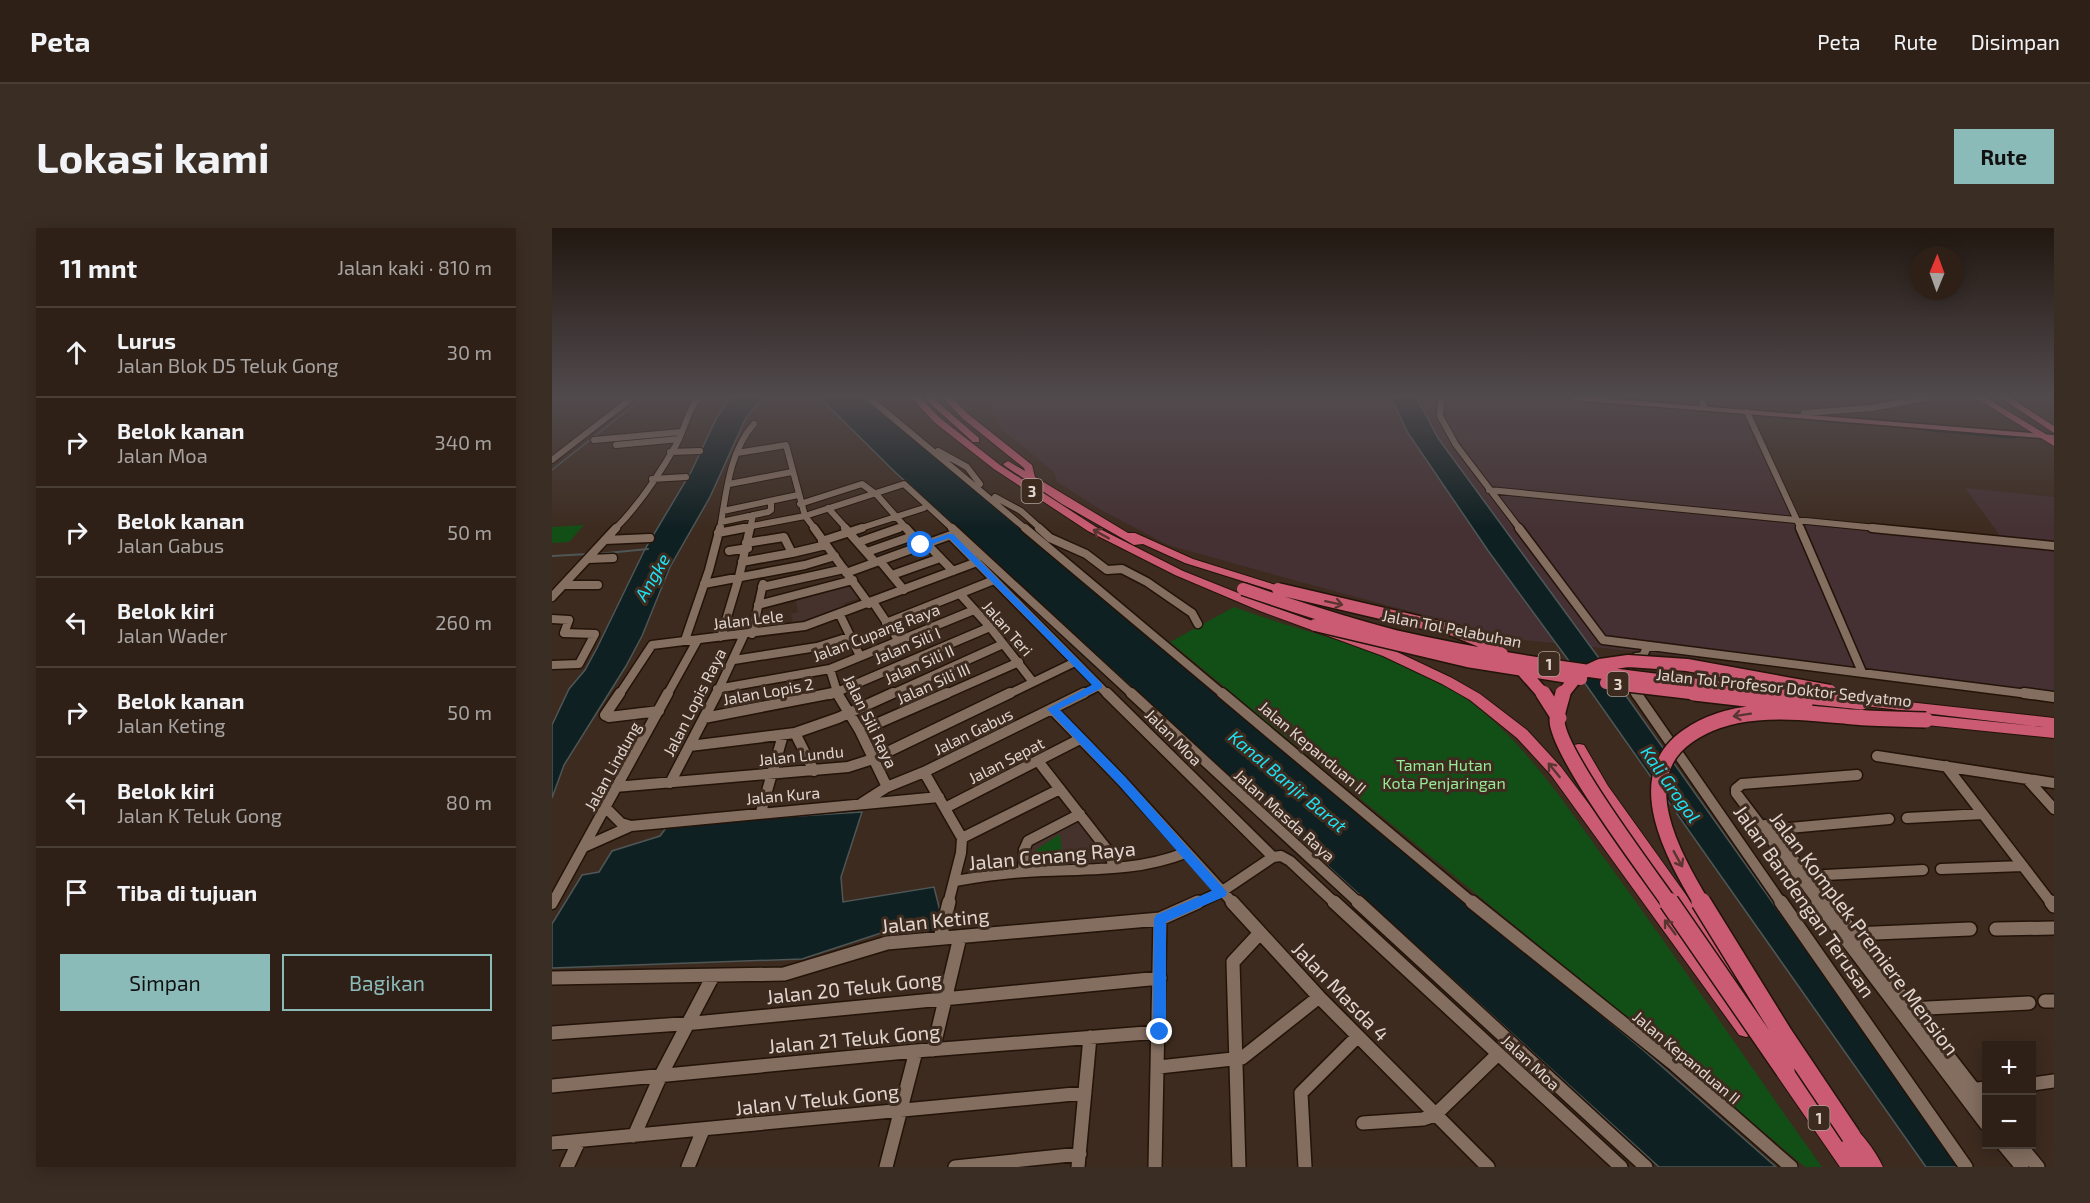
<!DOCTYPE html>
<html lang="id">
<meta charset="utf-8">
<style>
body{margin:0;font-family:"Exo 2",sans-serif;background:#3a2d24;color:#f1f3f6}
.controls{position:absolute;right:18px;bottom:18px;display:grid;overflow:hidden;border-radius:0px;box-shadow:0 3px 15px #0003}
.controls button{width:54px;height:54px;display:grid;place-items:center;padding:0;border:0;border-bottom:2px solid #493e36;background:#2e2017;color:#f1f3f6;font:30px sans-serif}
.compass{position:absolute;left:1358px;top:18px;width:54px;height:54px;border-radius:50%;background:#2e2017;box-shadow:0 3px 15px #0003;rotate:1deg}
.stop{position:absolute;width:18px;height:18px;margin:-14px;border:4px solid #1a73e8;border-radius:50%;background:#fff}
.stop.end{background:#1a73e8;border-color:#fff;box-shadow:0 2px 6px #0008}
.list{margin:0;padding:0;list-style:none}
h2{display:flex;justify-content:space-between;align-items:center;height:78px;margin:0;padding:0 24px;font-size:26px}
h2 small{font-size:20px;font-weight:400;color:#a7a3a1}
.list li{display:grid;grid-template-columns:39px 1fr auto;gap:18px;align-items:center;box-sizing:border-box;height:90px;padding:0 24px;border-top:2px solid #493e36}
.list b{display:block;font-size:22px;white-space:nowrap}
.list p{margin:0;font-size:20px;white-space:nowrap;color:#a7a3a1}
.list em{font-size:20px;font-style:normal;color:#a7a3a1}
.actions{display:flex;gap:12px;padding:18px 24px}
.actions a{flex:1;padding:14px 0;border:2px solid #8bbbb9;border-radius:0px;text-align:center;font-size:21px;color:#8bbbb9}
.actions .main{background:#8bbbb9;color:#111}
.icon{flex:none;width:33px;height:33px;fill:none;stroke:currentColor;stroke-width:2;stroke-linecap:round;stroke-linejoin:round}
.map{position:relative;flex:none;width:1502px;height:939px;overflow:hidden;border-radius:0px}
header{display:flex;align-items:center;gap:36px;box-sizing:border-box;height:84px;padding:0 30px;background:#2e2017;border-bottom:2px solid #493e36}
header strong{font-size:28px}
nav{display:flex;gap:33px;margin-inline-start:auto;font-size:21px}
.intro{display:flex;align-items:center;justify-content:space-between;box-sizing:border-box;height:144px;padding:0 36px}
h1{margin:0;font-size:42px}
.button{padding:15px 27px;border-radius:0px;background:#8bbbb9;color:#111;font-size:21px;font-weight:700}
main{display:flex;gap:36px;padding:0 36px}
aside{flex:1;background:#2e2017;border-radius:0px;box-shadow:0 3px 15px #0003}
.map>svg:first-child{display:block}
.industrial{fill:#453133}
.education{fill:#45322c}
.green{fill:#124f16}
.water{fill:#0f2022;stroke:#4e5656;stroke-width:1.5}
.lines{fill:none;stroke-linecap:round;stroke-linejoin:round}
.stream-far1{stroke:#4e5656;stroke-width:1.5}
.stream{stroke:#4e5656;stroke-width:2}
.river{fill:#0f2022;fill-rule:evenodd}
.minor-far3-casing{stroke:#231308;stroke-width:8}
.minor-far2-casing{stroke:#231308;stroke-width:11}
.minor-far1-casing{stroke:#231308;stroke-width:13}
.minor-casing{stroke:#231308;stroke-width:16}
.major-casing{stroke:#231308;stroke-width:3}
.highway-casing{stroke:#231308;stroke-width:2}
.minor-far3{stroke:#836e60;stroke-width:6}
.minor-far2{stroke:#836e60;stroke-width:8}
.minor-far1{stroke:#836e60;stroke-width:10}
.minor{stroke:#836e60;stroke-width:13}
.major{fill:#ae636b;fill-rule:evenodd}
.highway{fill:#cb5b72;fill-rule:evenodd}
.highway-bridge-far2-casing{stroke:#231308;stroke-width:15;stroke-linecap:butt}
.highway-bridge-far1-casing{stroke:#231308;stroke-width:18;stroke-linecap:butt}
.highway-bridge-casing{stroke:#231308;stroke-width:22;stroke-linecap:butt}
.highway-bridge-far2{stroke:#cb5b72;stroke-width:12}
.highway-bridge-far1{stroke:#cb5b72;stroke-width:15}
.highway-bridge{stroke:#cb5b72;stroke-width:19}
.oneway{stroke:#593530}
.route{fill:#1a73e8}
.labels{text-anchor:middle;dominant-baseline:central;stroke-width:6;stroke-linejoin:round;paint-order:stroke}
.shield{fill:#3d2b1f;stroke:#b0a29a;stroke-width:1.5}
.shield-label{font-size:15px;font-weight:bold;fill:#e1d5ce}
.street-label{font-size:16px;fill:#e1d5ce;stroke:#3d2b1f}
.park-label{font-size:16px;fill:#97ea96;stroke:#3d2b1f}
.water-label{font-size:18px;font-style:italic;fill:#1de3f7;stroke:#3d2b1f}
.near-street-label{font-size:20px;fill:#e1d5ce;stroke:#3d2b1f}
</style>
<header>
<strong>Peta</strong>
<nav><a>Peta</a><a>Rute</a><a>Disimpan</a></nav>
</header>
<div class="intro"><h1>Lokasi kami</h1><a class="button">Rute</a></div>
<main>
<aside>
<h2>11 mnt<small>Jalan kaki · 810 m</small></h2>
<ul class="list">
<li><svg class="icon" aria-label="ahead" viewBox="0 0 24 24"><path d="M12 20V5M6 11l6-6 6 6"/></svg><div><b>Lurus</b><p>Jalan Blok D5 Teluk Gong</p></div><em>30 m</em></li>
<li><svg class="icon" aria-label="right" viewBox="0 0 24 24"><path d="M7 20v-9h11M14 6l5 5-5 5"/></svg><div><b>Belok kanan</b><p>Jalan Moa</p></div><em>340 m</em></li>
<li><svg class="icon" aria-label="right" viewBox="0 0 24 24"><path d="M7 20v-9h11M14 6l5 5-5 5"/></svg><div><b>Belok kanan</b><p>Jalan Gabus</p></div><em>50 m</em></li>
<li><svg class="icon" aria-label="left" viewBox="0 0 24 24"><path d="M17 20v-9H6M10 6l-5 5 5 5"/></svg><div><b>Belok kiri</b><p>Jalan Wader</p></div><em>260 m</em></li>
<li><svg class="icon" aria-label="right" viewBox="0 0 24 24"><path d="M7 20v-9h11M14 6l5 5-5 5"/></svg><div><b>Belok kanan</b><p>Jalan Keting</p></div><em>50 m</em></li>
<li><svg class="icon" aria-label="left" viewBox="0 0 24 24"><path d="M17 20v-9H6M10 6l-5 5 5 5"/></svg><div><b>Belok kiri</b><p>Jalan K Teluk Gong</p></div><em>80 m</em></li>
<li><svg class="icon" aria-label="arrive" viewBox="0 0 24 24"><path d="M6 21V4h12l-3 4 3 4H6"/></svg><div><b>Tiba di tujuan</b></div></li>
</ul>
<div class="actions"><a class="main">Simpan</a><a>Bagikan</a></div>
</aside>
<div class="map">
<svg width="1502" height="939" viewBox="0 0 1502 939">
<rect width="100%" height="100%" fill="#3d2b1f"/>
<!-- industrial -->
<path class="industrial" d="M 429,170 L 1004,170 L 1199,185 L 1249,290 L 1449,309 L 1413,260 L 1502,269 L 1502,466 L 961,411 L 745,353 L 616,317 L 551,283 L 505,254 L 502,244 L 446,198 L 442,187 Z"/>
<!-- education -->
<path class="education" d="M 306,353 L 311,369 L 292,375 L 293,381 L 241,396 L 239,386 L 246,384 L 243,370 Z
M 529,587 L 561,634 L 475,642 L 475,623 L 481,614 Z"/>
<!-- green -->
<path class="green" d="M 32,297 L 17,314 L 0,315 L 0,299 Z
M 682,379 C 754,406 832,419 898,460 C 966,502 1009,571 1055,634 C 1129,735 1198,838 1270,939 L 1253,939 L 1136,840 L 618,414 Z
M 508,606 L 511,635 L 480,636 L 485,621 Z"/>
<!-- water -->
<path class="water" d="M 179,170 L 210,170 L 193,192 L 158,269 L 118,339 L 90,408 L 74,438 L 12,537 L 0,570 L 0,497 L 17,461 L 33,442 L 45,420 L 93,321 L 139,244 L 165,189 Z
M 268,170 L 313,170 L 1090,821 L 1224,939 L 1107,939 L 344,245 Z
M 839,170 L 865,170 L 886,210 L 1060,448 L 1408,939 L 1374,939 L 1025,444 L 937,324 L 856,205 Z
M 310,584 L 289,649 L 291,674 L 382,659 L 388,683 L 382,705 L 335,703 L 250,731 L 0,740 L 0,696 L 30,647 L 47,644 L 60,623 L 108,608 L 117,596 Z"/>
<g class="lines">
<!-- stream-far1 -->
<path class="stream-far1" d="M 0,242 L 91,170"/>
<!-- stream -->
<path class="stream" d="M 45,326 L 96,321
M 0,328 L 36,326"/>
<!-- river -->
<path class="river" d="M 1371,199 L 1462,207 L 1466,209 L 1462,211 L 1374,203 L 1370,201 Z"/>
<defs>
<path id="minor-far3" d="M 317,170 L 474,301
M 889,170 L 888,188 L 904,217 L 968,301
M 1149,170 L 1152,178
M 1195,184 L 1249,301
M 1252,185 L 1320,180 L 1373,170
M 42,212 L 129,204
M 64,217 L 127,211
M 386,223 L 415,239 L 428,256
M 118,224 L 148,223
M 185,225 L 234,217 L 253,288 L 263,301
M 0,232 L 80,170
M 100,251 L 134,249
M 177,256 L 240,244
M 937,262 L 1335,301
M 443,269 L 469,283 L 489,301
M 248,276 L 310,256 L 325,267 L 355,301
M 276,280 L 295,301
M 171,283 L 246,267
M 169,294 L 216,284 L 219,282 L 219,273
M 63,301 C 87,277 107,247 124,217 C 133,201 135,184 146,170
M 168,301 C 174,267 177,223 202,196
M 184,301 L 253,288 L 352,256 L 401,301
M 198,301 L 201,287
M 306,301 L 372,280
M 342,301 L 352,298"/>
<path id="minor-far2" d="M 262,300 L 317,376
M 293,300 L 323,334
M 354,300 L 369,317
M 400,300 L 581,467
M 473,300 L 672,467
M 487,300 L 498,310 L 534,326 L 555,342 L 570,341 L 595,354 L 640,385 L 646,396
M 967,300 L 1051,412 L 1484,467
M 1248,300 L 1310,444
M 1320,300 L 1502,318
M 166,305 L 192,300
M 401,310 L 556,467
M 53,312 L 98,310
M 270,313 L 310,300
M 307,314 L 347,300
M 375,316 L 401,343
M 177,323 L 196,320
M 315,324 L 361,308
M 240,325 L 274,317
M 36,331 L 61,330
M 328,333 L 352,362
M 190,334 L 240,325 L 232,309 L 194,315
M 294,345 L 399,307
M 340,347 L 388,330
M 152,356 L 253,337 L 283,328
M 13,357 L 46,357
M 210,359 L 292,341
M 408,366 L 438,399 L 481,454
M 0,369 L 64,300
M 321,374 L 347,413
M 206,377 L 301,352
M 288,387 L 308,428
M 0,391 L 17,392 L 12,405 L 43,406 L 27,436 L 0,437
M 334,395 L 442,352
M 200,406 L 211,356
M 169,409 L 187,349 L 198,300
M 133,412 L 157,342 L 168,300
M 182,432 L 265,419 L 297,409
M 278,441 L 286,467
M 165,461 L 278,441 L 422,382
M 67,467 L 100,417 L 253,398 L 425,334
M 115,467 L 145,413
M 164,467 L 192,407
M 278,467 L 438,399
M 338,467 L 451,416
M 392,467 L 467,434
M 455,467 L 523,434
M 529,467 L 547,458
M 1084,467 L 1073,443 L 1084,429 L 1091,428 L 1095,419"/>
<path id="minor-far1" d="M 68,465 L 53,487 L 57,489 L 107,483
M 285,465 L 308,503 L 335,559
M 555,465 L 721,629 L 729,628 L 738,633 L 784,676
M 579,465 L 808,676
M 670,465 L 922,676
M 1084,465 L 1230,676
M 1472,465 L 1502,469
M 500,481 L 570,553 L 682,676
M 152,490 L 281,465
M 308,503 L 395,465
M 243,505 L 262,543
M 138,518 L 243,505 L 286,490 L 341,465
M 1325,528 L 1502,555
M 486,533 L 557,624 L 562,640
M 1394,538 L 1500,676
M 372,544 L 410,610 L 409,625 L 396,676
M 1475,551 L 1502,581
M 118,555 L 165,465
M 63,559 L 296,539 L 321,531 L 458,465
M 1184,561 L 1184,565 L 1268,676
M 1184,561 L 1190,556 L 1305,547
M 310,575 L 335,559 L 372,544 L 532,465
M 54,580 L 69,595 L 79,598
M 393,580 L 528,511
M 209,584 L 231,507
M 1355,590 L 1431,586
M 1213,597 L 1279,676
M 1214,602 L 1337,591
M 410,610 L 508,561
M 32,619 L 79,598 L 387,569
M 1389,641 L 1471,638
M 471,644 L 472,622 L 476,613 L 528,586
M 1254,648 L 1371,642
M 403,653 C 432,648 461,644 491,643 C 540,641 587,643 633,625
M 0,676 L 116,465
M 643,676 L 669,664 L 721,629"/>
<path id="minor" d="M 680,674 L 767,769 L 936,939
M 782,674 L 1069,939
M 806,674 L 1094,939
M 920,674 L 1123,837 L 1239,939
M 1229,674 L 1414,939
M 1266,674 L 1434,896
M 1277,674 L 1434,877
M 1499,674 L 1502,678
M 1444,701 L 1502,700
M 1300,706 L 1418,701
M 388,710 L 397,674
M 0,750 L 232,746 L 335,715 L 608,691 L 646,674
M 1493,773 L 1502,773
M 1355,781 L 1477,775
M 0,805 L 143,795 L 608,750
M 381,822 L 408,709
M 607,839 L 690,830 L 767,769
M 1480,856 L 1502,853
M 0,858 L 364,823 L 607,804
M 1418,862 L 1434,860
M 811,895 L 871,891 L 883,887 L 946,826
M 82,908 L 109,847 L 161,748
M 0,915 L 533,865
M 1451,916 L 1470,939
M 1467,916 L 1486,939
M 15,939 L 27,913
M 136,939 L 151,902
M 334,939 L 364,823
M 403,939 L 528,926
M 526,939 L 538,809
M 603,939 L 608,691
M 687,939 L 681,734 L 707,706
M 753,939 L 749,865 L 806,808"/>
<path id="major" d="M 1017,170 L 1048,170 L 1502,207 L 1502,211 L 1021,172 Z"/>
<path id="highway" d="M 360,170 L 369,170 L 388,190 L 448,237 L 544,299 L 631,343 L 716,377 L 841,422 L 900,450 L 928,466 L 975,502 L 1009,539 L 1201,793 L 1204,800 L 1201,807 L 1194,809 L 1187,807 L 999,547 L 965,510 L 918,472 L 890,456 L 831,428 L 708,383 L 623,347 L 536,303 L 442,241 L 382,194 Z
M 372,170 L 381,170 L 427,210 L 427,214 L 421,214 Z
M 391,170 L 400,170 L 416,186 L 480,237 L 483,249 L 576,305 L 583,305 L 641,331 L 730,359 L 732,361 L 730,363 L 722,363 L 633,335 L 591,316 L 582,317 L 510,276 L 453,238 L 451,236 L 456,233 L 473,243 L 472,240 L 410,190 Z
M 1424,170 L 1434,170 L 1502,211 L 1502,218 Z
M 1449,170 L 1459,170 L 1502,198 L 1502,205 Z
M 1310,469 L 1502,490 L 1502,510 L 1374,497 L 1367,492 L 1374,487 L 1491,499 L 1305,477 L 1303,474 L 1305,471 Z
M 1027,516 L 1032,517 L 1056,558 L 1220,787 L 1223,794 L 1220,801 L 1213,803 L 1206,801 L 1046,566 L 1020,521 L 1022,517 Z
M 1233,832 L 1240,835 L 1284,897 L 1292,892 C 1305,897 1325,925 1331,939 L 1288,939 L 1226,849 L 1223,842 L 1226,835 Z"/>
</defs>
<!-- minor-far3 casing -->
<use href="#minor-far3" class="minor-far3-casing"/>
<!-- minor-far2 casing -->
<use href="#minor-far2" class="minor-far2-casing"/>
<!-- minor-far1 casing -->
<use href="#minor-far1" class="minor-far1-casing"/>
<!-- minor casing -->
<use href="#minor" class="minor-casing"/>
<!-- major casing -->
<use href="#major" class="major-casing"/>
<!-- highway casing -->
<use href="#highway" class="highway-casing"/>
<!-- minor-far3 -->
<use href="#minor-far3" class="minor-far3"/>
<!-- minor-far2 -->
<use href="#minor-far2" class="minor-far2"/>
<!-- minor-far1 -->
<use href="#minor-far1" class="minor-far1"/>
<!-- minor -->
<use href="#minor" class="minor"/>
<!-- major -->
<use href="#major" class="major"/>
<!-- highway -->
<use href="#highway" class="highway"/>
<defs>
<path id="highway-bridge-far2" d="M 691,361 C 741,378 792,395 843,408 C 974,438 1107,453 1239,467
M 726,361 L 901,402 L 928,413 L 950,426
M 763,397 L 915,433 L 1029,451
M 970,442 L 992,467
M 1054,455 L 1155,467
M 1010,467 L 1026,447 L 1048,437 L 1076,433 L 1135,437 L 1278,463"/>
<path id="highway-bridge-far1" d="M 991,465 L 1007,490
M 1011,465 C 1009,474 1005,484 1005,492 C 1005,524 1095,643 1118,676
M 1142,465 L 1253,478
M 1225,465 L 1310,474
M 1150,676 C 1122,629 1076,549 1136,508 C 1156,494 1181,487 1205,485 C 1237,482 1269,486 1301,489 C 1325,491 1350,491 1374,492"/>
<path id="highway-bridge" d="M 1117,674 L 1233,842
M 1149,674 L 1230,805 L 1299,908"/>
</defs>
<!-- highway-bridge-far2 casing -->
<use href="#highway-bridge-far2" class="highway-bridge-far2-casing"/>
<!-- highway-bridge-far1 casing -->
<use href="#highway-bridge-far1" class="highway-bridge-far1-casing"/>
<!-- highway-bridge casing -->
<use href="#highway-bridge" class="highway-bridge-casing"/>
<!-- highway-bridge-far2 -->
<use href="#highway-bridge-far2" class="highway-bridge-far2"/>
<!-- highway-bridge-far1 -->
<use href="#highway-bridge-far1" class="highway-bridge-far1"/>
<!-- highway-bridge -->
<use href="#highway-bridge" class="highway-bridge"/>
</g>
<!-- one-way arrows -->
<defs><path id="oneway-shaft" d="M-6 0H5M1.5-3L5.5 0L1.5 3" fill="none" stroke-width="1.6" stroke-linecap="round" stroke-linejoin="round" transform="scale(1.5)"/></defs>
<g class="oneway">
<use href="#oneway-shaft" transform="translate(549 306) rotate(-151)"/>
<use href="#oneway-shaft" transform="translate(782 375) rotate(12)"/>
<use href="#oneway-shaft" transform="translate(1190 487) rotate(171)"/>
<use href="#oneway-shaft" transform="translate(1002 542) rotate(-129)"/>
<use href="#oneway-shaft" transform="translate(1126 631) rotate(61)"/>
<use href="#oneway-shaft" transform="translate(1118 699) rotate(-127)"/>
</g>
<!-- sky -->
<linearGradient id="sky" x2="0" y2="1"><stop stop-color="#221811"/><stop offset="0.56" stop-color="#514a4d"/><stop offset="1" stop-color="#514a4d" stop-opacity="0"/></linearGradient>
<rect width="1502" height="301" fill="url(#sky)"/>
<!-- route -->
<path class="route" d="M 396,306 L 401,306 L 550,456 L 550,460 L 507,481 L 574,550 L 675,664 L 674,668 L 614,694 L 614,804 L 612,809 L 608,811 L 603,809 L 601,804 L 602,691 L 604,687 L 660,663 L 566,556 L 495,481 L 540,457 L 397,310 L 369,320 L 365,317 Z"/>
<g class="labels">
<!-- shield labels -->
<g class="shield">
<rect x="469.5" y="251" width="21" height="24" rx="4.5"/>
<rect x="986.5" y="424" width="21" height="24" rx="4.5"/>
<rect x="1055.5" y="444" width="21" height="24" rx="4.5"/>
<rect x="1256.5" y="878" width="21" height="24" rx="4.5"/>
</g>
<g class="shield-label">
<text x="480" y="263">3</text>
<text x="997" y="436">1</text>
<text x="1066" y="456">3</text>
<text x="1267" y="890">1</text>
</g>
<!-- street labels -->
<g class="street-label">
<text transform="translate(196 391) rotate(-7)">Jalan Lele</text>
<text transform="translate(456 400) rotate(49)">Jalan Teri</text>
<text transform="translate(900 400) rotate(11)">Jalan Tol Pelabuhan</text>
<text transform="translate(324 404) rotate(-21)">Jalan Cupang Raya</text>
<text transform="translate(355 417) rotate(-23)">Jalan Sili I</text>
<text transform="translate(367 436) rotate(-24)">Jalan Sili II</text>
<text transform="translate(381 455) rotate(-24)">Jalan Sili III</text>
<text transform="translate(1232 459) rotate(6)">Jalan Tol Profesor Doktor Sedyatmo</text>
<text transform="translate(216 463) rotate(-10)">Jalan Lopis 2</text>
<text transform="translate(142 474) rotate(-63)">Jalan Lopis Raya</text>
<text transform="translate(319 493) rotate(64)">Jalan Sili Raya</text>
<text transform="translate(421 503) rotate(-26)">Jalan Gabus</text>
<text transform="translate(622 509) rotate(45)">Jalan Moa</text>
<text transform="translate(761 519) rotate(40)">Jalan Kepanduan II</text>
<text transform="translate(249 527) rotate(-6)">Jalan Lundu</text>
<text transform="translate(454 532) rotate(-27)">Jalan Sepat</text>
<text transform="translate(60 538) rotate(-61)">Jalan Lindung</text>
<text transform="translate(231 567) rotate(-5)">Jalan Kura</text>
<text transform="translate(733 587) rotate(42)">Jalan Masda Raya</text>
<text transform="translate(1135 829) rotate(40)">Jalan Kepanduan II</text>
<text transform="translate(979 834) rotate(43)">Jalan Moa</text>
</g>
<!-- park labels -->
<g class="park-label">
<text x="892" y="536">Taman Hutan<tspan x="892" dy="18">Kota Penjaringan</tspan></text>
</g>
<!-- water labels -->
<g class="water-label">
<text transform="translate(100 349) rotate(-60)">Angke</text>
<text transform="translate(736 553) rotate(40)">Kanal Banjir Barat</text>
<text transform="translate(1119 556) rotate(55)">Kali Grogol</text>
</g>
<!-- near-street labels -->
<g class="near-street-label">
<text transform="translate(500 627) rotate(-5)">Jalan Cenang Raya</text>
<text transform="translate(1253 673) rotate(55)">Jalan Bandengan Terusan</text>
<text transform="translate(383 692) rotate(-6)">Jalan Keting</text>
<text transform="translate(1313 705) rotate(53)">Jalan Komplek Premiere Mension</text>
<text transform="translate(302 759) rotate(-6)">Jalan 20 Teluk Gong</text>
<text transform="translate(789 763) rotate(46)">Jalan Masda 4</text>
<text transform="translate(302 810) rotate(-5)">Jalan 21 Teluk Gong</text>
<text transform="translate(265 871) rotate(-6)">Jalan V Teluk Gong</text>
</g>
</g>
</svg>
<div class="controls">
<button>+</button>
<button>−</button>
</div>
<svg class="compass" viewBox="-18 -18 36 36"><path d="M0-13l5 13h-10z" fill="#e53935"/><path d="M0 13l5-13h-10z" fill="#a7a3a1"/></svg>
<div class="stop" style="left:369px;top:317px"></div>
<div class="stop end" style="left:608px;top:804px"></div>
</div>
</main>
